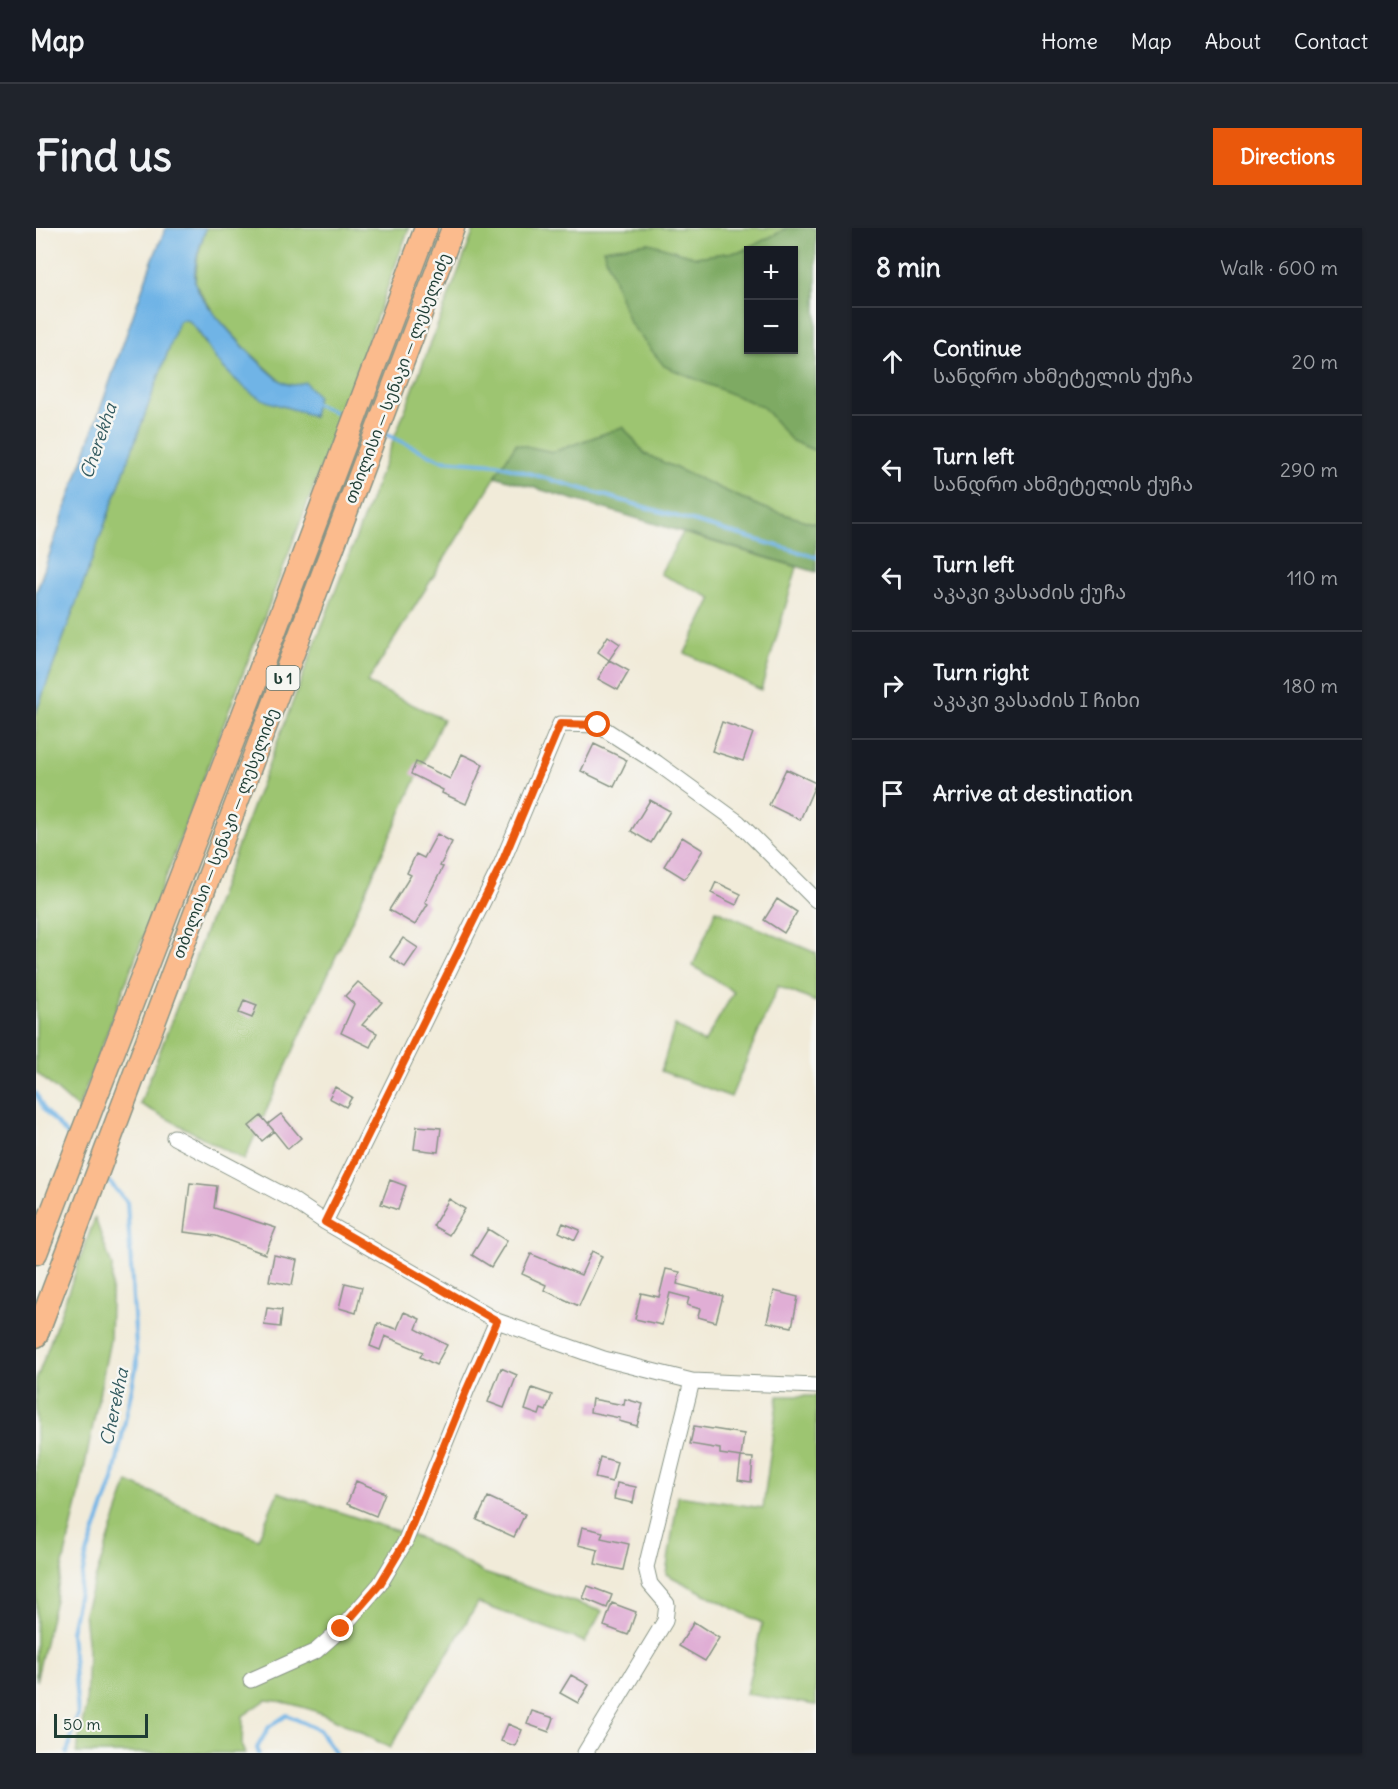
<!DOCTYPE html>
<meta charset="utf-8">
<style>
body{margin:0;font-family:Delius,"Noto Sans Georgian",sans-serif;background:#20242c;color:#f1f3f6}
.controls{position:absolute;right:18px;top:18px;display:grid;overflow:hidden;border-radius:0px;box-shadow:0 2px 4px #0004}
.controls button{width:54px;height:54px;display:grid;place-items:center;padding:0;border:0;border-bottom:2px solid #363941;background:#171b24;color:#f1f3f6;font:30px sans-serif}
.scale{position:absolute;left:18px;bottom:15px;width:94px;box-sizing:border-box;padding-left:6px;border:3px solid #1f3d34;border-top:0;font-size:16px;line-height:21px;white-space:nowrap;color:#1f3d34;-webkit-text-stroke:4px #f6f6f2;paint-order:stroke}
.stop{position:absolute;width:18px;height:18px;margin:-14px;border:4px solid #ea580c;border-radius:50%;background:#fff}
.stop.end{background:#ea580c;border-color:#fff;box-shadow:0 2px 6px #0008}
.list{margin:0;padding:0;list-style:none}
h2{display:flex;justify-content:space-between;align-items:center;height:78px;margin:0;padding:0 24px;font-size:26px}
h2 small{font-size:20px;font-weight:400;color:#9ea1a6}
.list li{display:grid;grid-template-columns:39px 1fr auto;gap:18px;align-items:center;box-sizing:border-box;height:108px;padding:0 24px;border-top:2px solid #363941}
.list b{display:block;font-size:22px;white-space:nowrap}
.list p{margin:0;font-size:20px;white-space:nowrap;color:#9ea1a6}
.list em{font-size:20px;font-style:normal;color:#9ea1a6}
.icon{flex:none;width:33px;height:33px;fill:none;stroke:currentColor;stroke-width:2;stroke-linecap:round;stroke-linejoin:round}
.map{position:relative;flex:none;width:780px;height:1525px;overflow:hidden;border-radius:0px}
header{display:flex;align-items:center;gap:36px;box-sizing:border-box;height:84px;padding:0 30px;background:#171b24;border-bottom:2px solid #363941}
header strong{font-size:28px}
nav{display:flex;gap:33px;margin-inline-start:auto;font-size:21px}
.intro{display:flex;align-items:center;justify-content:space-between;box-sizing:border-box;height:144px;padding:0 36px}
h1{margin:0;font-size:42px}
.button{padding:15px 27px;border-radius:0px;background:#ea580c;color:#fff;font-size:21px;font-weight:700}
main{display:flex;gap:36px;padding:0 36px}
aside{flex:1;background:#171b24;border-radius:0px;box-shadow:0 2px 4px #0004}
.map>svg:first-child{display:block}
.green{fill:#9dc571;stroke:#5e8152;stroke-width:1.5}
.forest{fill:#7eaa63;stroke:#4e744c;stroke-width:1.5;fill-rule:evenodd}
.water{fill:#70b4e6;stroke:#48788d;stroke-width:1.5}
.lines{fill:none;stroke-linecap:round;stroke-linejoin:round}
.stream{stroke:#70b4e6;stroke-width:4}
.building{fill:#e0aed5}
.minor-casing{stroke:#889486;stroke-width:17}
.highway-casing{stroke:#889486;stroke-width:25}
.minor{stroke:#fff;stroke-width:15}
.highway{stroke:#fbbb8d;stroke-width:22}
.route{stroke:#ea580c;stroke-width:8}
.labels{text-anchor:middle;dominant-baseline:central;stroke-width:5;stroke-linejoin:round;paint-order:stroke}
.shield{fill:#f6f6f2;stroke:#60746d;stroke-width:1.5}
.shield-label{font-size:15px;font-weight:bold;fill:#1f3d34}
.street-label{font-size:16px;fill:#1f3d34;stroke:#f6f6f2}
.water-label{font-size:18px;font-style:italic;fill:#335b60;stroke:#f6f6f2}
</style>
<header>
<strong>Map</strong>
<nav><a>Home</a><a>Map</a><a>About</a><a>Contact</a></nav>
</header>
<div class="intro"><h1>Find us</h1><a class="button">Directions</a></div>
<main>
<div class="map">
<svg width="780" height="1525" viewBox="0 0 780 1525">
<rect width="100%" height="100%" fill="#f6f6f2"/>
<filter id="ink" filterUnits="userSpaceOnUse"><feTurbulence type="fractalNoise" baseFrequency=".0167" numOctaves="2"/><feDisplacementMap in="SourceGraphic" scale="12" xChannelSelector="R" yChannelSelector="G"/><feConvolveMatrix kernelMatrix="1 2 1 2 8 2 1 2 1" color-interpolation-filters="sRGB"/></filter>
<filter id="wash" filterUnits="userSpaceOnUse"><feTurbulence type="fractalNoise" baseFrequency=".008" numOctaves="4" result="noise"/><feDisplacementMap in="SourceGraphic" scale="24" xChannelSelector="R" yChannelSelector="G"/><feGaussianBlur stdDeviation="1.35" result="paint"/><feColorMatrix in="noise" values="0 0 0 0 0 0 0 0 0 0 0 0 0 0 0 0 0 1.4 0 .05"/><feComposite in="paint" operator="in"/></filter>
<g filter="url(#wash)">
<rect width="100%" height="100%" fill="#f1ebd9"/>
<!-- green -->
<path class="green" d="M 170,0 L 373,0 L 308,179 L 42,881 L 0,844 L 0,485 L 143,93 L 149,91 L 157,95 L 165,110 L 197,150 L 230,172 L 263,181 L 277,188 L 257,158 L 246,154 L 211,122 L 180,88 L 159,56 L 162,26 Z
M 439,0 L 752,0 L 706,23 L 660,29 L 613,15 L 567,21 L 628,138 L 727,179 L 756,213 L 780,223 L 780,296 L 725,279 L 609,226 L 587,199 L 517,224 L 480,216 L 331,455 L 407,491 L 208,932 L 104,876 L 219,572 Z
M 647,305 L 761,339 L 725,462 L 649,425 L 676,370 L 624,346 Z
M 680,682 L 780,725 L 780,774 L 742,758 L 695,869 L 625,843 L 639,797 L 668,815 L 698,764 L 657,738 Z
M 59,990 L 76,1038 L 74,1112 L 42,1272 L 0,1453 L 0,1153 Z
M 742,1168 L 780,1168 L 780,1477 L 710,1466 L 726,1395 L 630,1346 L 642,1268 L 727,1280 Z
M 92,1254 L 222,1311 L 242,1264 L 386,1311 L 448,1345 L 566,1383 L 549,1414 L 442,1375 L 354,1520 C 315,1499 275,1475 230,1472 L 207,1488 L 206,1519 L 209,1525 L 40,1525 L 50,1478 L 52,1422 L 48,1384 Z"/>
<!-- forest -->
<path class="forest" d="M 752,0 L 780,0 L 780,223 L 756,213 L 727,179 L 628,138 L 593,94 L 567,21 L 613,15 L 660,29 L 706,23 ZM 758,22 L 758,122 L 712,122 L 712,22 Z
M 587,199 L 609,226 L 725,279 L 780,296 L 780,344 L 459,248 L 480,216 L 517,224 Z"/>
<!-- water -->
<path class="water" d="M 130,0 L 170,0 C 164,17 157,36 159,54 C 161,73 229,144 247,154 C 255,159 260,157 269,154 L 281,168 L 277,189 C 257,178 231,178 213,163 C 201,154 190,143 180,131 C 171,119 161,97 149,91 L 143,93 L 0,485 L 0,365 L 116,33 Z"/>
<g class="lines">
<!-- stream -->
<path class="stream" d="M 275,174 L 310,189
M 347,205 L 405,232 L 461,236 L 780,329
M 0,865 L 8,882 L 35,911
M 31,1525 L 42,1486 L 35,1404 L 50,1329 L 77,1252 L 101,1135 L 91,974 L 68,948
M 223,1525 L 221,1520 L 233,1499 L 251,1487 L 283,1502 L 299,1525"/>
</g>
<g id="blocks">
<!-- building -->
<path class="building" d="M 572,408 L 584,416 L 573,432 L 562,424 Z
M 573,432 L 593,443 L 582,462 L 562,451 Z
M 686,494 L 717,505 L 707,533 L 676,523 Z
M 558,516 L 591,532 L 578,559 L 545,543 Z
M 426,526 L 447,536 L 430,576 L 406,565 L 407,562 L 375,546 L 380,534 L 414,551 Z
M 750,541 L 780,555 L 764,592 L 733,577 Z
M 614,572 L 634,583 L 615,615 L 595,603 Z
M 401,606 L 416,614 L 404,638 L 407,639 L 389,674 L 392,676 L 379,697 L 353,682 L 375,647 L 371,645 L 380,626 L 388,630 Z
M 646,609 L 667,622 L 649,651 L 628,638 Z
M 680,654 L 705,666 L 700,677 L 675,665 Z
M 741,671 L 761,684 L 748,705 L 728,692 Z
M 367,710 L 382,720 L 369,739 L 354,729 Z
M 322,754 L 346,774 L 326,797 L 341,805 L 334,819 L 305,805 L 318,776 L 309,768 Z
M 208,772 L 221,777 L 216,790 L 203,785 Z
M 299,859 L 316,869 L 310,879 L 293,870 Z
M 245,886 L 265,910 L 252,921 L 232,896 Z
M 225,888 L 238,903 L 226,913 L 213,898 Z
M 381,898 L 405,900 L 402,924 L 378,921 Z
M 354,952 L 370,958 L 362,982 L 345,976 Z
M 154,955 L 181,958 L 178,980 L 240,1000 L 229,1026 L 180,1008 L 148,1004 Z
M 413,971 L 429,981 L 413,1007 L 397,998 Z
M 527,995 L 544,1002 L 539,1012 L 523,1004 Z
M 452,1001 L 471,1013 L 455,1039 L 436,1027 Z
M 556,1023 L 566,1028 L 543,1078 L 508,1062 L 510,1057 L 486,1046 L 495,1026 L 545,1047 Z
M 238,1027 L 261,1032 L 256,1057 L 233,1053 Z
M 630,1041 L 644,1044 L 641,1056 L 687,1068 L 680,1094 L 662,1089 L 664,1081 L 651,1077 L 653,1070 L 634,1065 L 626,1097 L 599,1091 L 605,1065 L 623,1069 Z
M 309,1055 L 326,1059 L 320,1085 L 303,1080 Z
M 738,1063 L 762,1069 L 756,1099 L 731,1094 Z
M 231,1080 L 246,1082 L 244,1099 L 228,1097 Z
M 368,1084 L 384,1091 L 380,1101 L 411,1117 L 400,1137 L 384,1129 L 387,1124 L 349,1108 L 344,1122 L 334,1118 L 342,1095 L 361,1101 Z
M 465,1140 L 481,1147 L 468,1180 L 452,1174 Z
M 496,1160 L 516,1167 L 510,1183 L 505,1181 L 503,1187 L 489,1182 Z
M 556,1171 L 588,1177 L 589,1171 L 607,1176 L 601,1198 L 583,1193 L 584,1190 L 554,1184 Z
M 658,1198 L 708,1206 L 705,1229 L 684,1226 L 684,1221 L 654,1216 Z
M 564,1229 L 581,1234 L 576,1254 L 559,1250 Z
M 705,1229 L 717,1230 L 715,1254 L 702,1252 Z
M 320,1253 L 349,1265 L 340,1288 L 311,1276 Z
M 581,1255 L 600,1259 L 597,1275 L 578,1271 Z
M 452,1269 L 489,1286 L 478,1309 L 441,1292 Z
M 546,1299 L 567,1304 L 565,1310 L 593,1316 L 587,1342 L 559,1336 L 562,1322 L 542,1317 Z
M 552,1358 L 576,1367 L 571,1380 L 547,1370 Z
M 576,1375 L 600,1384 L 592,1407 L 568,1398 Z
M 658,1394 L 683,1410 L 669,1433 L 643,1418 Z
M 535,1447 L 553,1457 L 542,1475 L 524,1465 Z
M 496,1483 L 518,1490 L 513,1504 L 491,1496 Z
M 472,1496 L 486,1502 L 479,1518 L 465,1513 Z"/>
</g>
</g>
<g filter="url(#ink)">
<use href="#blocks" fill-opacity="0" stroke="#889486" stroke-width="1.5"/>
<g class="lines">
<defs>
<path id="minor" d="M 138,909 L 255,971 L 289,994 L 461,1093 L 568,1131 L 656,1153 L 780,1158
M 289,994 L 465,637 L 524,496 L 562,497 L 621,535 L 702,594 L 780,672
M 215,1452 L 280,1423 L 305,1401 L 344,1356 L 369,1314 L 431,1161 L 461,1093
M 549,1525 L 629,1393 L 631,1376 L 614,1356 L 610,1339 L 656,1153"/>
<path id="highway" d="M 0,1025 L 217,461 L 390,0
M 0,1108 L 417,0"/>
</defs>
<!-- minor casing -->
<use href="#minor" class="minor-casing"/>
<!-- highway casing -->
<use href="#highway" class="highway-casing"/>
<!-- minor -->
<use href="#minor" class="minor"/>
<!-- highway -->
<use href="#highway" class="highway"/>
</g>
</g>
<g class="lines" filter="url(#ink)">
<!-- route -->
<path class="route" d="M 305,1401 L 344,1356 L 369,1314 L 431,1161 L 461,1093 L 289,994 L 465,637 L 524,496 L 562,497"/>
</g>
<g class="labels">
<!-- shield labels -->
<rect class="shield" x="230.5" y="438" width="33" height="24" rx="4.5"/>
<g class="shield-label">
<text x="247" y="450">ს 1</text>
</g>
<!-- street labels -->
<g class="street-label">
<text transform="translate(361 150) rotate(-69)">თბილისი — სენაკი — ლესელიძე</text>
<text transform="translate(189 605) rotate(-69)">თბილისი — სენაკი — ლესელიძე</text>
</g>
<!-- water labels -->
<g class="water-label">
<text transform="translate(62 213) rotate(-71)">Cherekha</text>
<text transform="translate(78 1179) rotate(-78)">Cherekha</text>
</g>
</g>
</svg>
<div class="controls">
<button>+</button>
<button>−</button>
</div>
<div class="scale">50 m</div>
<div class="stop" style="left:562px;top:497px"></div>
<div class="stop end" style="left:305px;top:1401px"></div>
</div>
<aside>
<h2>8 min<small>Walk · 600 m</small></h2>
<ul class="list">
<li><svg class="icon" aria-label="ahead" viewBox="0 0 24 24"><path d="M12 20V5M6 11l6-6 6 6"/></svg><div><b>Continue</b><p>სანდრო ახმეტელის ქუჩა</p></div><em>20 m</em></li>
<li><svg class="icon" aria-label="left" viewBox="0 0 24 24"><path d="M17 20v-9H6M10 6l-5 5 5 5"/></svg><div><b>Turn left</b><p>სანდრო ახმეტელის ქუჩა</p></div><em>290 m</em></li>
<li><svg class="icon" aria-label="left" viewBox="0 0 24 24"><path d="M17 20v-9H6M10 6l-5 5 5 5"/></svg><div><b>Turn left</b><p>აკაკი ვასაძის ქუჩა</p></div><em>110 m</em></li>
<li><svg class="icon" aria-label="right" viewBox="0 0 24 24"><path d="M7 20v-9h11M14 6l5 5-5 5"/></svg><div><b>Turn right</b><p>აკაკი ვასაძის I ჩიხი</p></div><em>180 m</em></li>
<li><svg class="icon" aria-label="arrive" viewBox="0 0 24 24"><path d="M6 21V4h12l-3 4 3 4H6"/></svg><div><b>Arrive at destination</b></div></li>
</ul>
</aside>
</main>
